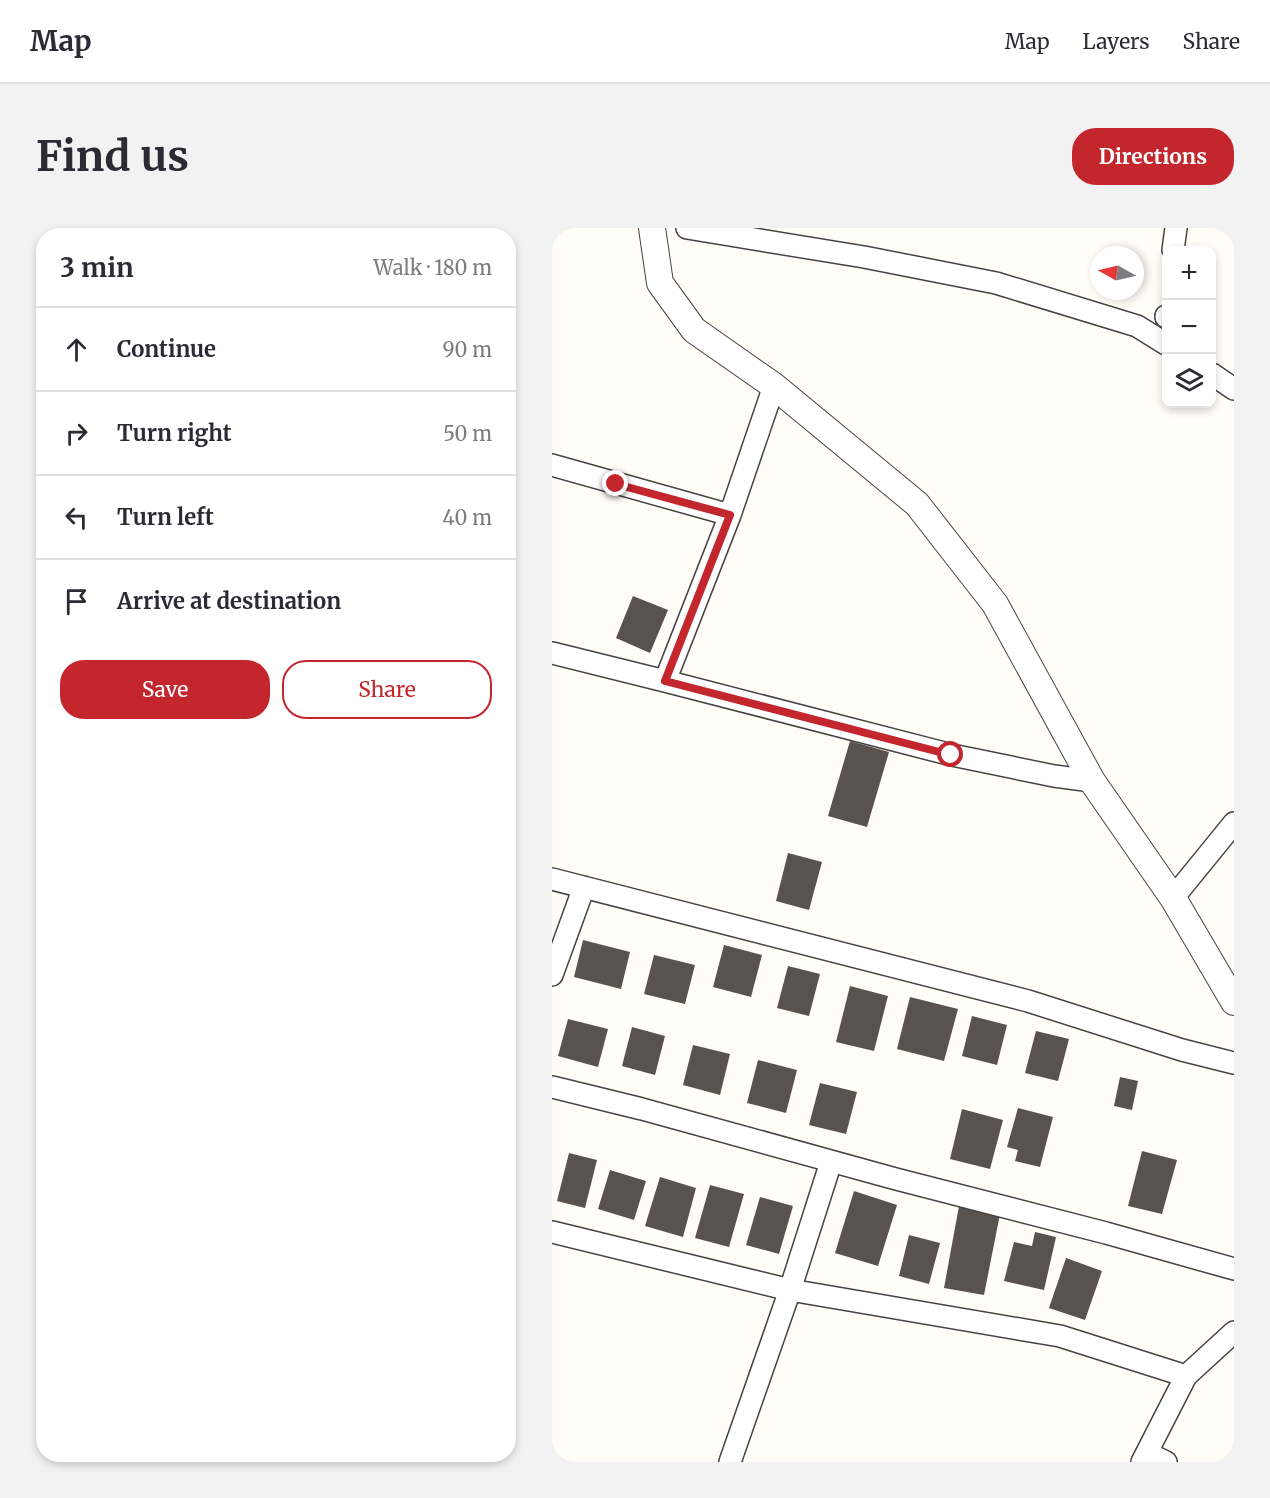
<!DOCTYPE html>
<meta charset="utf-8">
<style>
body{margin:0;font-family:Merriweather,serif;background:#f2f2f3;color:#2b2b33}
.controls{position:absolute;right:18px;top:18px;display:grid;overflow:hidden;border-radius:12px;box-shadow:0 3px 9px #0003}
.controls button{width:54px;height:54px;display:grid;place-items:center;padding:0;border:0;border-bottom:2px solid #e1e1e2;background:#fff;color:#2b2b33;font:30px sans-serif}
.compass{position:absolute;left:538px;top:18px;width:54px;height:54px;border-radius:50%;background:#fff;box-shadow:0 3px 9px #0003;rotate:278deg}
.stop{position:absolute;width:18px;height:18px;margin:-14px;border:4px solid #c4262e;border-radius:50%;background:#fff}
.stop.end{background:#c4262e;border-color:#fff;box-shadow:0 2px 6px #0008}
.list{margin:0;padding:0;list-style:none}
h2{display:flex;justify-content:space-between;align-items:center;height:78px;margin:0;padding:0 24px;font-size:26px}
h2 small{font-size:20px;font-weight:400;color:#7c7c81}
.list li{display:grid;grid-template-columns:39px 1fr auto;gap:18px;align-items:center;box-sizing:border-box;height:84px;padding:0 24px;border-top:2px solid #e1e1e2}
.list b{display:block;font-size:22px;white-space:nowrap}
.list em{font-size:20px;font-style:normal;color:#7c7c81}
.actions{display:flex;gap:12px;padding:18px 24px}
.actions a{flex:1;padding:14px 0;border:2px solid #c4262e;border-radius:24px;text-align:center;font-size:21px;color:#c4262e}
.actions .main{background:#c4262e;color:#fff}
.icon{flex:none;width:33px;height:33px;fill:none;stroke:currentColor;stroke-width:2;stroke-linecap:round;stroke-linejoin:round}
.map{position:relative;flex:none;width:682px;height:1234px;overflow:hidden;border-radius:24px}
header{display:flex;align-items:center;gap:36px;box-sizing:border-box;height:84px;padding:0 30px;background:#fff;border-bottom:2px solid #e1e1e2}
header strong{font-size:28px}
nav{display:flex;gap:33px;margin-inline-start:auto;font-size:21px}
.intro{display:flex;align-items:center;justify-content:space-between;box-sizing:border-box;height:144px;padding:0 36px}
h1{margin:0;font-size:42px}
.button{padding:15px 27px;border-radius:24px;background:#c4262e;color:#fff;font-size:21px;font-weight:700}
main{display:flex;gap:36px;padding:0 36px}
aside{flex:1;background:#fff;border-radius:24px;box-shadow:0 3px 9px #0003}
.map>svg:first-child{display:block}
.building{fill:#5a524d}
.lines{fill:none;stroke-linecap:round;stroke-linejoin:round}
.minor-casing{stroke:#444;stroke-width:24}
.tertiary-casing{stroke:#444;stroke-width:28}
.minor{stroke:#fff;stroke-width:21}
.tertiary{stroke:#fff;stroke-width:26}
.route{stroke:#c4262e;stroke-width:8}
</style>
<header>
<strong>Map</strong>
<nav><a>Map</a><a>Layers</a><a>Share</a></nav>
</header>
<div class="intro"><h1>Find us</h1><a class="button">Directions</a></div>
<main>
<aside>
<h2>3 min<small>Walk · 180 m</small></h2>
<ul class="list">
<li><svg class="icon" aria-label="ahead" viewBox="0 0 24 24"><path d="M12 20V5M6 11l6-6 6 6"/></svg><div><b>Continue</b></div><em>90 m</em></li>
<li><svg class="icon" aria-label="right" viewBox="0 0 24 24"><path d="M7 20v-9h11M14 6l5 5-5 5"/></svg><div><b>Turn right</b></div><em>50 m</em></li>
<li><svg class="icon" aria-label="left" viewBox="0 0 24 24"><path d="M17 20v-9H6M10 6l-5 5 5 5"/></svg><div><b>Turn left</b></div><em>40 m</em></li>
<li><svg class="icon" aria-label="arrive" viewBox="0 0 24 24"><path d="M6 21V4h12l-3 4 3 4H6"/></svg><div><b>Arrive at destination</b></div></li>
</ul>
<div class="actions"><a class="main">Save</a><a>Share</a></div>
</aside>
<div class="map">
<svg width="682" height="1234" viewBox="0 0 682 1234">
<rect width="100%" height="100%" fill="#fffdf5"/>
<!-- building -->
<path class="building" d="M 81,368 L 116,382 L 98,425 L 64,410 Z
M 298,513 L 337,524 L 315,599 L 276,588 Z
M 236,625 L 270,634 L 257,682 L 224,673 Z
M 31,712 L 78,724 L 69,761 L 22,749 Z
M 172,717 L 210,727 L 199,769 L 161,759 Z
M 102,727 L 143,737 L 133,776 L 92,766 Z
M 236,738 L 268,746 L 257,788 L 225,780 Z
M 298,758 L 336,768 L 322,823 L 284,814 Z
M 358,769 L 406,781 L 392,833 L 345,821 Z
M 420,788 L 455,797 L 445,837 L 410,828 Z
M 16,791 L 56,801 L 46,839 L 6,828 Z
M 80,799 L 113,808 L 103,847 L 70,838 Z
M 484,803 L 517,811 L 506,853 L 473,845 Z
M 141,817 L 178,826 L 168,867 L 131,857 Z
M 206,832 L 245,842 L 234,885 L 195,875 Z
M 568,849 L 586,853 L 580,882 L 562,878 Z
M 268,855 L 305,864 L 294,906 L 257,897 Z
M 466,880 L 501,889 L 488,939 L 463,933 L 466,922 L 455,919 Z
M 410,881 L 451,892 L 438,941 L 398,931 Z
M 590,923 L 625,932 L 610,986 L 576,978 Z
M 17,925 L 45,932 L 33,980 L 5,973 Z
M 58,942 L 94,953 L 82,992 L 46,981 Z
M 108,949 L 144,960 L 131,1009 L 93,998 Z
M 158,957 L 192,966 L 177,1019 L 143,1010 Z
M 302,963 L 345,977 L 326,1038 L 283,1025 Z
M 208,969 L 241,978 L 227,1026 L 194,1017 Z
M 407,978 L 448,986 L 432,1067 L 392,1060 Z
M 483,1004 L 504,1009 L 492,1062 L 452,1053 L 462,1014 L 480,1018 Z
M 357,1007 L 388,1015 L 377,1056 L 347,1048 Z
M 514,1030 L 550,1043 L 533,1092 L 497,1080 Z"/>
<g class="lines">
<defs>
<path id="minor" d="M 135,0 L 312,29 L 444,55 L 585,98 L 614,116
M 621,22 L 624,0
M 614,88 L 614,89
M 660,146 L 682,161
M 0,237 L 178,287
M 0,425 L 113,453 L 400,527 L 502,548 L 540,553
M 113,453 L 178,287 L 222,158
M 0,651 L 476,773 L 630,822 L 682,835
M 621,670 L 682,595
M 0,747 L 32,659
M 0,859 L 90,881 L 344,951 L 554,1005 L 682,1041
M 0,1004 L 238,1062 L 508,1108 L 634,1148
M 595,1225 L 614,1234
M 178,1234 L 238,1062 L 279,934
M 590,1234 L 634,1148 L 682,1104"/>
<path id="tertiary" d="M 100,0 L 108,55 L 142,102 L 222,158 L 365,276 L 443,376 L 540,553 L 621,670 L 682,774"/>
</defs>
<!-- minor casing -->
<use href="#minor" class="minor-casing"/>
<!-- tertiary casing -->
<use href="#tertiary" class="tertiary-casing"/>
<!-- minor -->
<use href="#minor" class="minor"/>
<!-- tertiary -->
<use href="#tertiary" class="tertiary"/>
</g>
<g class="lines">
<!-- route -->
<path class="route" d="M 64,256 L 178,287 L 113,453 L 399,527"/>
</g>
</svg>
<div class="controls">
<button>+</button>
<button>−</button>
<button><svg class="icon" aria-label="layers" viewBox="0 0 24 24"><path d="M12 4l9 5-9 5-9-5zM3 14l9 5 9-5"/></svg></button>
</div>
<svg class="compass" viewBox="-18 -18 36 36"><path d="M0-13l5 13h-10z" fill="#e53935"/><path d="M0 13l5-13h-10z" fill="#7c7c81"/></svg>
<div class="stop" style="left:399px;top:527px"></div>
<div class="stop end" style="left:64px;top:256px"></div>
</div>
</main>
